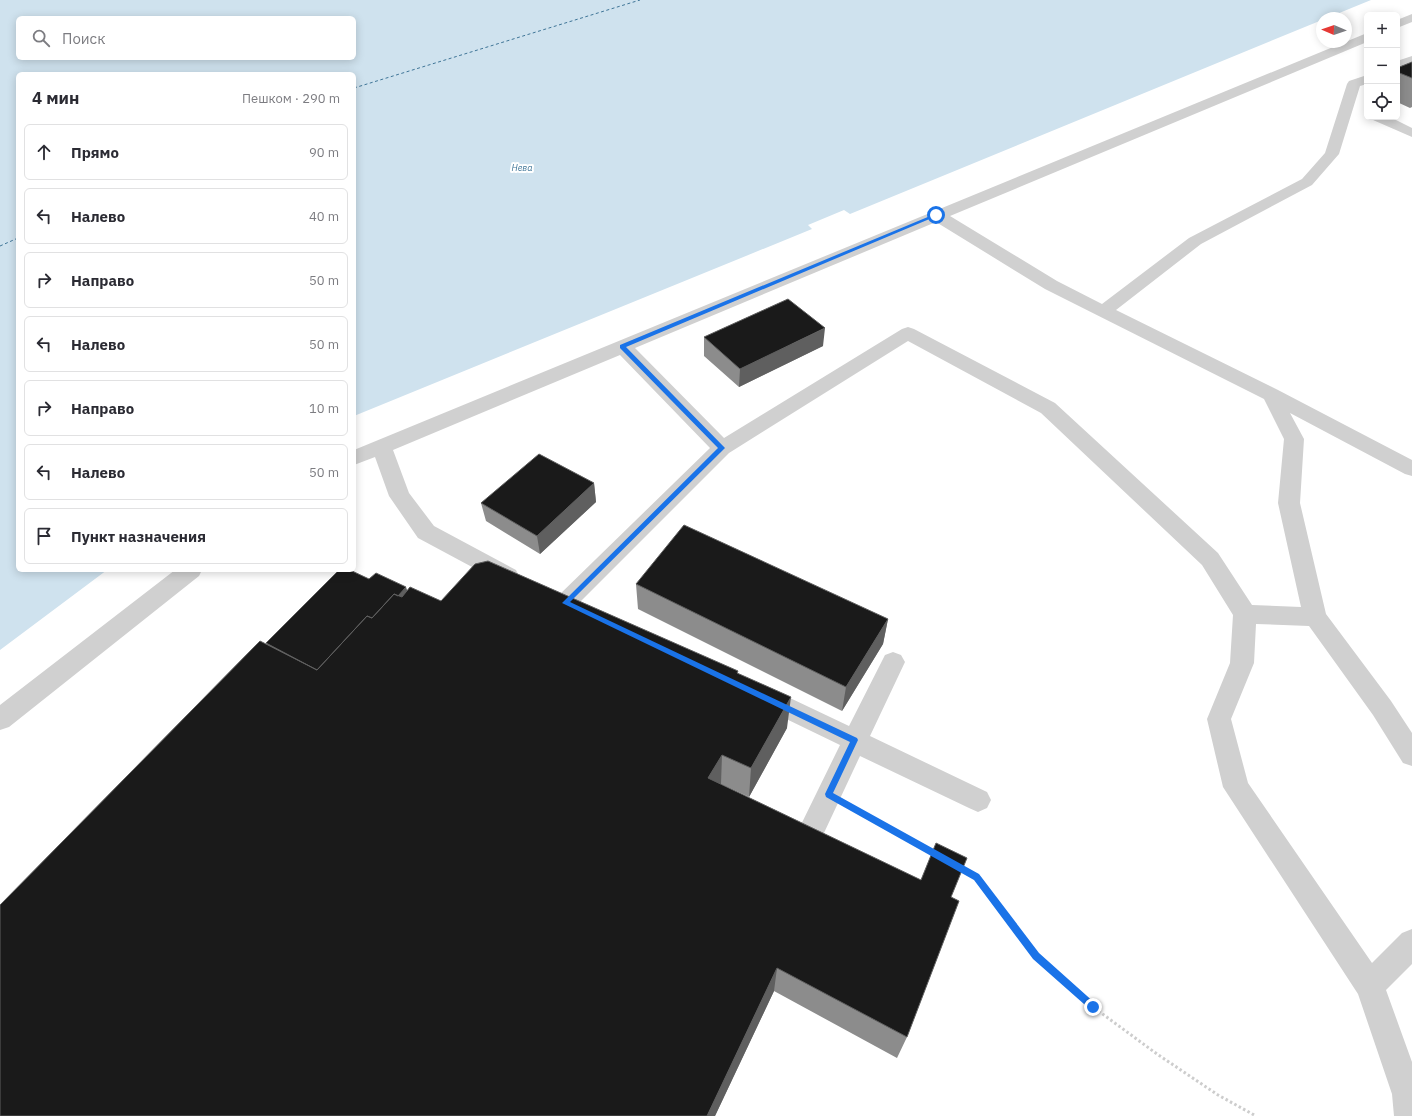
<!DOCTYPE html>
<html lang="ru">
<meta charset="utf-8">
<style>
body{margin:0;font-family:"IBM Plex Sans",sans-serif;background:#f2f2f3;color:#2b2b33}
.controls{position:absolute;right:12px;top:12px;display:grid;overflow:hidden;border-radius:6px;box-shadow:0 2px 10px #0003}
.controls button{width:36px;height:36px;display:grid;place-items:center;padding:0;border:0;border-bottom:1px solid #e1e1e2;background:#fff;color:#2b2b33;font:20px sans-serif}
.compass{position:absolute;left:1316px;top:12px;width:36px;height:36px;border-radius:50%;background:#fff;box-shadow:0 2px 10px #0003;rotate:272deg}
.stop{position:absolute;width:12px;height:12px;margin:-9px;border:3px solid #1a73e8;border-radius:50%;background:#fff}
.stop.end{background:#1a73e8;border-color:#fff;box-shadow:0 1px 4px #0008}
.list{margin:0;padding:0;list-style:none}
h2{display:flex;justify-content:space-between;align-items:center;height:52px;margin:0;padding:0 16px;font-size:17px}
h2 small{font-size:13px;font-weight:400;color:#7c7c81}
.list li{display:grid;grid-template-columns:26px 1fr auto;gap:12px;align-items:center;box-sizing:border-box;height:56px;margin:0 8px 8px;padding:0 8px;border:1px solid #e1e1e2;border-radius:6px}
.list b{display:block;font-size:15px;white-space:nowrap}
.list em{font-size:13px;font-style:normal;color:#7c7c81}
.icon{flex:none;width:22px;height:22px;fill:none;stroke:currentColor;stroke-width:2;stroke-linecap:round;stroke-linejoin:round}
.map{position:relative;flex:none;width:1412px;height:1116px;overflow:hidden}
.search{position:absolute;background:#fff;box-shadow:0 2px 10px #0003;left:16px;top:16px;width:340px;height:44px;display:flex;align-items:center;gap:10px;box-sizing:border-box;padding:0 14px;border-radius:6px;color:#7c7c81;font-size:15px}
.panel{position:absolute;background:#fff;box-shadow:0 2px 10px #0003;left:16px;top:72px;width:340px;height:500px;border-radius:6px}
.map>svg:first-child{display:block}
.water{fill:#cfe2ee;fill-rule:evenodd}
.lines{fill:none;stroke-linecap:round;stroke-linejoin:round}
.ferry{stroke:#3f7597;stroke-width:1;stroke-dasharray:3 2.5;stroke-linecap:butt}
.path{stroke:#cdcdcd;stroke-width:3;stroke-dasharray:2.5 2.5;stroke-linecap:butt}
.lane{fill:#d0d0d0;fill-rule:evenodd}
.wall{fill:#8c8c8c}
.shaded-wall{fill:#5f5f5f}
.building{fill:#1a1a1a;stroke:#5f5f5f}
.route{fill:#1a73e8}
.labels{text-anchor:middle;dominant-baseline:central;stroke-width:4;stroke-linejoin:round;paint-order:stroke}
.far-water-label{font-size:9px;font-style:italic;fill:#3f7597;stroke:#fff}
</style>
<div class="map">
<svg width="1412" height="1116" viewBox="0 0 1412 1116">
<rect width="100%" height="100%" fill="#fff"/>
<!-- water -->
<path class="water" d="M 0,0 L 1371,0 L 1327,18 L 1322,18 L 1322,20 L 850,214 L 844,210 L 808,225 L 812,229 L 354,416 L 354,74 L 18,74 L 18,570 L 107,570 L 0,650 ZM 18,18 L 354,18 L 354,58 L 18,58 Z"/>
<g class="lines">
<!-- ferry -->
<path class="ferry" d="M 354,88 L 640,0
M 0,246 L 18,238"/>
<!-- path -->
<path class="path" d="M 856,810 L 934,853
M 961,868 L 977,877 L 1036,956 L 1093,1007 L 1157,1054 L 1218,1095 L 1256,1116"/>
<!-- lane -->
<path class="lane" d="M 1412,14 L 1412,22 L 1397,28 L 1397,20 Z
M 1367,33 L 1367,42 L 950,216 L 1057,281 L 1102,304 L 1189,238 L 1302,179 L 1325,153 L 1347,84 L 1349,81 L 1367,75 L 1367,84 L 1360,86 L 1339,154 L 1312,185 L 1201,244 L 1116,310 L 1278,390 L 1412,460 L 1412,476 L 1405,474 L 1290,413 L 1304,439 L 1300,503 L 1326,614 L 1391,701 L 1412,733 L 1412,766 L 1403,763 L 1373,715 L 1309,626 L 1256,624 L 1254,663 L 1231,719 L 1248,783 L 1372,963 L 1402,933 L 1412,929 L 1412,964 L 1386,990 L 1412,1062 L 1412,1116 L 1394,1116 L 1392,1094 L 1358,994 L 1223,787 L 1207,719 L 1230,663 L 1233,615 L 1202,565 L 1041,413 L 908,341 L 729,453 L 573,609 L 565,612 L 557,609 L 554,603 L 557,597 L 710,448 L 620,355 L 393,450 L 409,493 L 434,526 L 516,570 L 519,576 L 516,582 L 508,585 L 500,582 L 418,538 L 389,496 L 375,457 L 354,465 L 354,450 ZM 936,222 L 1045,289 L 1264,399 L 1284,439 L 1278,503 L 1301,607 L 1252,605 L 1218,553 L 1055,403 L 914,329 L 908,327 L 902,329 L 724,438 L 635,348 Z
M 1412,56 L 1412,65 L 1397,70 L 1397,61 Z
M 1371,117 L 1390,117 L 1412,128 L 1412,137 L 1373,120 Z
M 175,570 L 202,570 L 199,576 L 9,727 L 0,730 L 0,705 Z
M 893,652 L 901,655 L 905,662 L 870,736 L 987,792 L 991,800 L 987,808 L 978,812 L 969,808 L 860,756 L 816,850 L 806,854 L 796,850 L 793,841 L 840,745 L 753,703 L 750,696 L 753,689 L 762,686 L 771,689 L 849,726 L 885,655 Z"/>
</g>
<!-- wall -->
<path class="wall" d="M 1412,62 L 1412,107 L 1410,108 L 1397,102 L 1397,68 Z
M 704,337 L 823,346 L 739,387 L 704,356 Z
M 594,483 L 596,502 L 540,554 L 486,521 L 481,503 Z
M 369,579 L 441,601 L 738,674 L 787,728 L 749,797 L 721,784 L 721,785 L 951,897 L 907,1037 L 897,1058 L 774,991 L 715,1116 L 0,1116 L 267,644 Z
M 636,584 L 888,619 L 883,644 L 842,711 L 638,609 Z"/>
<!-- shaded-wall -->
<path class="shaded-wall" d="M 825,328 L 823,346 L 739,387 L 740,369 Z
M 594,483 L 596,502 L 540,554 L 537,536 Z
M 406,587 L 412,605 L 324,674 Z
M 888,619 L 883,644 L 842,711 L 846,687 Z
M 791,697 L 787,728 L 749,797 L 751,768 Z
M 722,755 L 721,784 L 708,807 L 708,778 Z
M 777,968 L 774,991 L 715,1116 L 707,1116 Z"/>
<!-- building -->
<path class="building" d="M 1412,62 L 1412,78 L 1397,72 L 1397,68 Z
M 788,299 L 825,328 L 740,369 L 704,337 Z
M 539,454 L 594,483 L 537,536 L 481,503 Z
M 684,525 L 888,619 L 846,687 L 636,584 Z
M 488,561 L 738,671 L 737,673 L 791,697 L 751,768 L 722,755 L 708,778 L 921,880 L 936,843 L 967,858 L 951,897 L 959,901 L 907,1037 L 777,968 L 707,1116 L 0,1116 L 0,905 L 260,641 L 317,670 L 367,616 L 372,618 L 394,594 L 402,597 L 410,587 L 441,601 L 475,564 Z
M 339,570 L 350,570 L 369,579 L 376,573 L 406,587 L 398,596 L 394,594 L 372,618 L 367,616 L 317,670 L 266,643 Z"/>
<!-- route -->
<path class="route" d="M 935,214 L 939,215 L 626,347 L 725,448 L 570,602 L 857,738 L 858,740 L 833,793 L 979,874 L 1039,953 L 1096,1004 L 1096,1010 L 1093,1012 L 1033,959 L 974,880 L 826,797 L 825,794 L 850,742 L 562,603 L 718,448 L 620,348 L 620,345 Z"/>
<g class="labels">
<!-- far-water labels -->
<g class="far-water-label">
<text x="522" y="167">Нева</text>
</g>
</g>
</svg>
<div class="controls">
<button>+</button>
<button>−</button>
<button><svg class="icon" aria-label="locate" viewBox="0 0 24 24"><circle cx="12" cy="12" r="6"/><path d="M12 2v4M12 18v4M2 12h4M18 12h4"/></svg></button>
</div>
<svg class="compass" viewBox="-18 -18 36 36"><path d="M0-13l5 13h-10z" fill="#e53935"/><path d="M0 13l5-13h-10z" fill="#7c7c81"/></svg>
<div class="stop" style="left:936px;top:215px"></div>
<div class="stop end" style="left:1093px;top:1007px"></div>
<div class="search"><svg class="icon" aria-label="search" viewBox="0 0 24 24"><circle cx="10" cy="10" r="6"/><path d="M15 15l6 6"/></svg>Поиск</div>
<section class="panel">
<h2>4 мин<small>Пешком · 290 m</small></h2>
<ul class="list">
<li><svg class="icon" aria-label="ahead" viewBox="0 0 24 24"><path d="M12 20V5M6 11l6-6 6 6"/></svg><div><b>Прямо</b></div><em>90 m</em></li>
<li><svg class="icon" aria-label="left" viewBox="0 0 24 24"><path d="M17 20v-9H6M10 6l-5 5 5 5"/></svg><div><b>Налево</b></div><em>40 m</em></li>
<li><svg class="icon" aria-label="right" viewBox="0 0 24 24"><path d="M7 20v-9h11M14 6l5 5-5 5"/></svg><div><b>Направо</b></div><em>50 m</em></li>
<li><svg class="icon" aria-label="left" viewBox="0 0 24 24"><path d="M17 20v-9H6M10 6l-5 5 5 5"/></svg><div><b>Налево</b></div><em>50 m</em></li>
<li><svg class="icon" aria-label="right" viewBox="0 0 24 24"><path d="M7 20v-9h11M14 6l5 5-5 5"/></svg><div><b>Направо</b></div><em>10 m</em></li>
<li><svg class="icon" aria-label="left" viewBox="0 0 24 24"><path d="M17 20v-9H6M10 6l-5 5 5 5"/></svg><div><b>Налево</b></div><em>50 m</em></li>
<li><svg class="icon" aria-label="arrive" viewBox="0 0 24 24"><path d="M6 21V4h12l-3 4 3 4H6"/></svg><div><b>Пункт назначения</b></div></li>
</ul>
</section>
</div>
